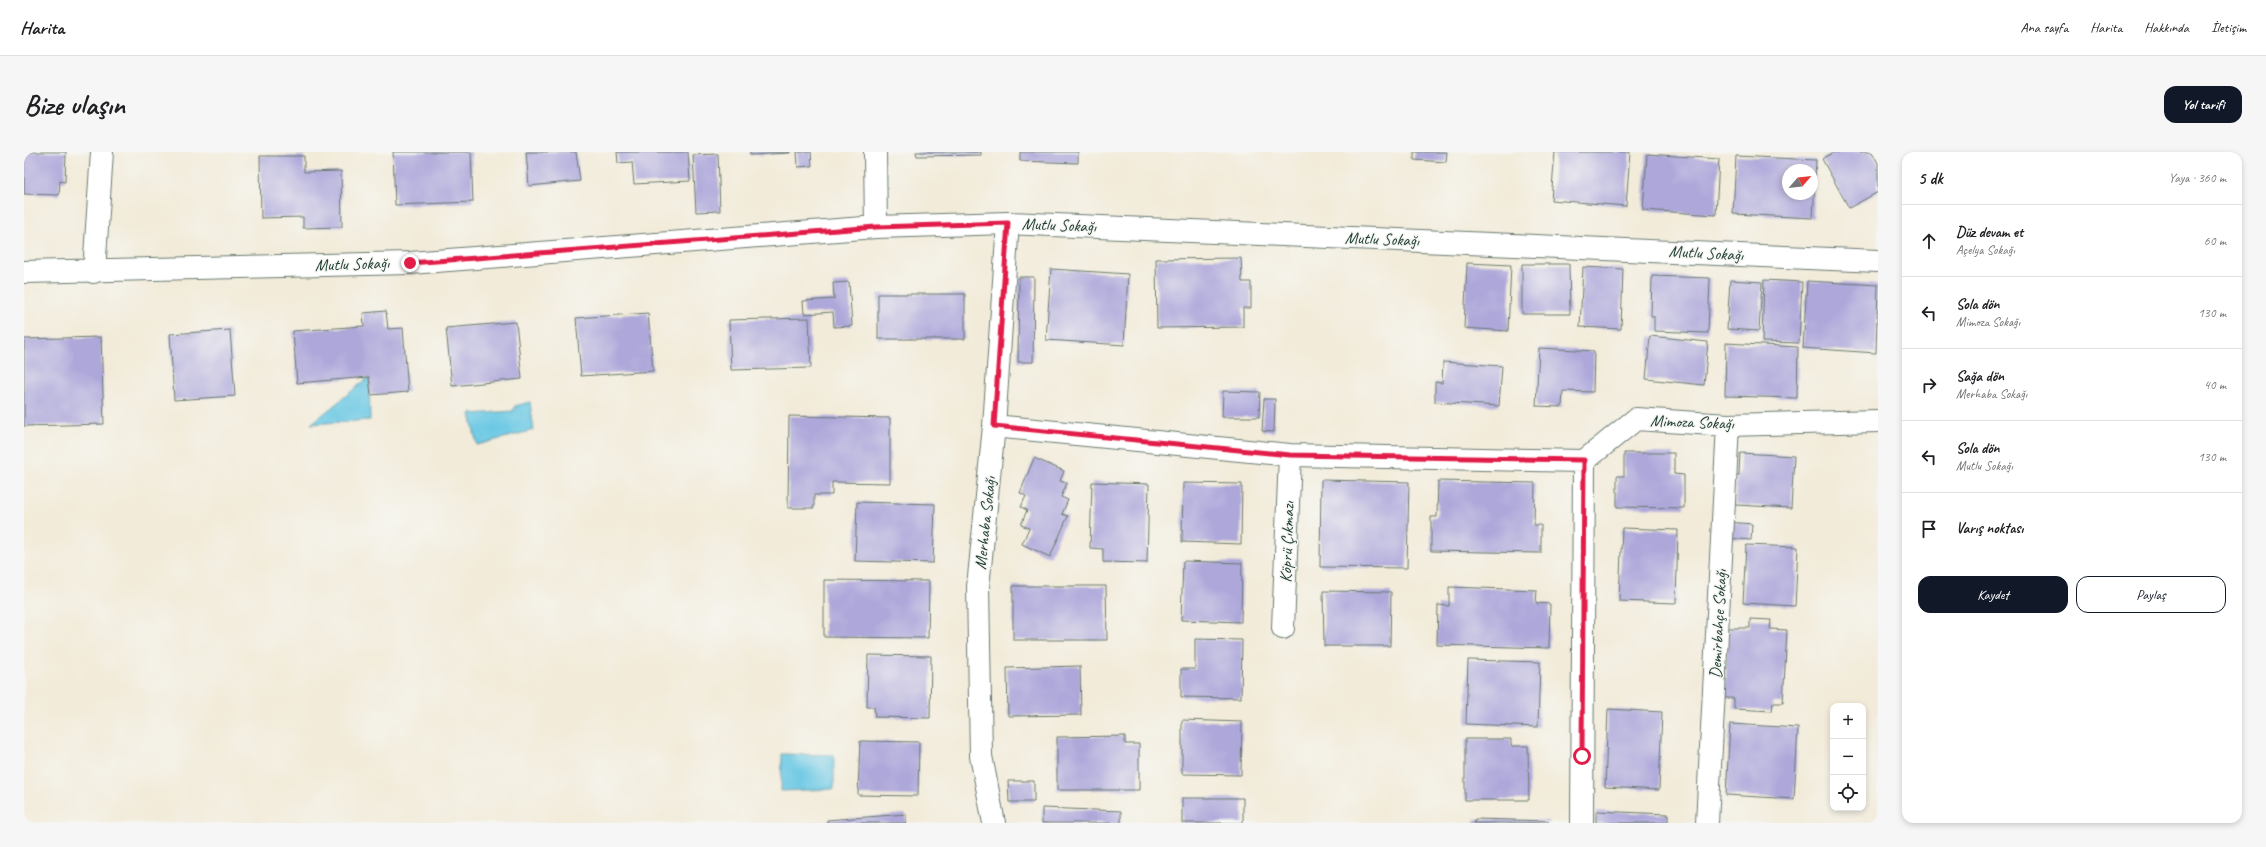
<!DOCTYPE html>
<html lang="tr">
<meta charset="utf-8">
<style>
body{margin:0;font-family:Caveat,sans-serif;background:#f6f6f6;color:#202124}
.controls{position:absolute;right:12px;bottom:12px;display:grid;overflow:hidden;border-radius:8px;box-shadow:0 2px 6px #0003}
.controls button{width:36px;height:36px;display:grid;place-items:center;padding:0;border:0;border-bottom:1px solid #e0e0e0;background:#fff;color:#202124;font:20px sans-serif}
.compass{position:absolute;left:1758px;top:12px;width:36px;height:36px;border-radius:50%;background:#fff;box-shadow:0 2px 6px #0003;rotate:62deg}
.stop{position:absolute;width:12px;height:12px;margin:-9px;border:3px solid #e11d48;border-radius:50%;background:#fff}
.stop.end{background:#e11d48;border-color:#fff;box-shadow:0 1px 4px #0008}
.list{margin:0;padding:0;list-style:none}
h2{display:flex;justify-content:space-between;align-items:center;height:52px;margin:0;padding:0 16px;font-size:17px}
h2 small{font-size:13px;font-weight:400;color:#757577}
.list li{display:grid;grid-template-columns:26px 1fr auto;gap:12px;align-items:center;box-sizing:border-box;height:72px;padding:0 16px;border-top:1px solid #e0e0e0}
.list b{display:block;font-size:15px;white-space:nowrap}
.list p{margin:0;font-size:13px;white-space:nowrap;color:#757577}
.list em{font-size:13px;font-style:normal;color:#757577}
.actions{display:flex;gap:8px;padding:12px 16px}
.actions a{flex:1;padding:9px 0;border:1px solid #111827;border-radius:12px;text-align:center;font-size:14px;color:#111827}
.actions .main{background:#111827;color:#fff}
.icon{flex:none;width:22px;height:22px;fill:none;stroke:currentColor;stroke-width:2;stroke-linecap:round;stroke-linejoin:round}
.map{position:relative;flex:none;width:1854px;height:671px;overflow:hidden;border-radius:12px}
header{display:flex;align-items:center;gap:24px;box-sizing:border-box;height:56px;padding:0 20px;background:#fff;border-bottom:1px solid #e0e0e0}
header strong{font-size:19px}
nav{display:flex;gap:22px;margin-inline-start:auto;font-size:14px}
.intro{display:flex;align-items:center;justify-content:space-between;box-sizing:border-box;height:96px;padding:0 24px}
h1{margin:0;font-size:28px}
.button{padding:10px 18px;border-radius:12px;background:#111827;color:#fff;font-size:14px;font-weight:700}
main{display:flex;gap:24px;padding:0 24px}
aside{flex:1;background:#fff;border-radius:12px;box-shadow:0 2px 6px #0003}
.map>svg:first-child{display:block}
.water{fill:#65c6e3;stroke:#42828c}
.building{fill:#ada7da;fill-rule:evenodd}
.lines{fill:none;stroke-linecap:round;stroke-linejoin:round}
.street-casing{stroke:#697a6e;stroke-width:24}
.street{stroke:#fff;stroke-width:22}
.route{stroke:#e11d48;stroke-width:5}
.labels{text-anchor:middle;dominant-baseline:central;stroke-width:3;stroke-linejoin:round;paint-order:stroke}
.street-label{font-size:17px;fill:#1f3d34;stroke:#f6f6f2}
</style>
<header>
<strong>Harita</strong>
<nav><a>Ana sayfa</a><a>Harita</a><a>Hakkında</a><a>İletişim</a></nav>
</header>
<div class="intro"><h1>Bize ulaşın</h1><a class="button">Yol tarifi</a></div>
<main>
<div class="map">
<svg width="1854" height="671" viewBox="0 0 1854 671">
<rect width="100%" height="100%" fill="#f6f6f2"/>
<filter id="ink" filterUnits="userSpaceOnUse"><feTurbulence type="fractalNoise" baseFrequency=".025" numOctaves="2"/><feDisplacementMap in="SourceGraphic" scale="8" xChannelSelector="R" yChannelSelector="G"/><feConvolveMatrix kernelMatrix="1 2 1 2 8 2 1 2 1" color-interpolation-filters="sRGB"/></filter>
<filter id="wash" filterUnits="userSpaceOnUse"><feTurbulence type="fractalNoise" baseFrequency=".012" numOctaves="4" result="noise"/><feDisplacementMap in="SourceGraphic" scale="16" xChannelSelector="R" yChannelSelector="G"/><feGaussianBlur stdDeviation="0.9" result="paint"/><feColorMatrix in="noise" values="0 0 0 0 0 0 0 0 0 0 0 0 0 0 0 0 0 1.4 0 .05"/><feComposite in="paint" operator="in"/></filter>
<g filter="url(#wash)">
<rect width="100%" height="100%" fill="#f2ebd9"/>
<!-- water -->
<path class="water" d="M 345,225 L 346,268 L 287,272 Z
M 506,250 L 510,278 L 453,293 L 446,262 L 489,259 L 491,254 Z
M 758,602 L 810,603 L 810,637 L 757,639 Z"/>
<g id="blocks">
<!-- building -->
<path class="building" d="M 0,0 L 42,0 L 41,30 L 36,29 L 35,43 L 0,42 Z
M 369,0 L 447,0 L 449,50 L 371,53 Z
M 502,0 L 552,0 L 556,29 L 505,34 Z
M 593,0 L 664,0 L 666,29 L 610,32 L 608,10 L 594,11 Z
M 726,0 L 766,0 L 766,1 L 726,3 Z
M 773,0 L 787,0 L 788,14 L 774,15 Z
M 892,0 L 957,0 L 957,3 L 893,4 Z
M 996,0 L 1054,0 L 1054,11 L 996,9 Z
M 1390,0 L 1423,0 L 1422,10 L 1390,8 Z
M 1531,0 L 1606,0 L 1602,54 L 1527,48 Z
M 1810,0 L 1848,0 L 1854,11 L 1854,40 L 1825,56 L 1798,7 Z
M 694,2 L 696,59 L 672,60 L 669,3 Z
M 1623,2 L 1695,7 L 1692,63 L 1619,58 Z
M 236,4 L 280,4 L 280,20 L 317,19 L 318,75 L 279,76 L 279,65 L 237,66 Z
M 1712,4 L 1792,8 L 1789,66 L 1709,62 ZM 1764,18 L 1788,18 L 1788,42 L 1764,42 Z
M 1217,106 L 1218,130 L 1227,130 L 1227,156 L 1219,156 L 1219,175 L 1133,176 L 1132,107 Z
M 1443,111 L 1487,113 L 1484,179 L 1440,176 Z
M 1498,112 L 1545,112 L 1546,162 L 1498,162 Z
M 1559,115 L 1599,117 L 1597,177 L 1556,175 Z
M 1027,117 L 1104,122 L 1100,193 L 1022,188 Z
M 1628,124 L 1686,126 L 1684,181 L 1630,179 L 1630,164 L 1627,164 Z
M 995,125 L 1010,125 L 1009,210 L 994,210 Z
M 1706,128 L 1738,130 L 1735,179 L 1703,177 Z
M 1740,128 L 1778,130 L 1775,191 L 1738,190 Z
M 1783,129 L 1854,133 L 1852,201 L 1779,196 Z
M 825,130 L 828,174 L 810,175 L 809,160 L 780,162 L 779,149 L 810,147 L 809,131 Z
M 854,142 L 941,142 L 941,187 L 854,187 Z
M 362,159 L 364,177 L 379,176 L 384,240 L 347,243 L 345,225 L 273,231 L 269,179 L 340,174 L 339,161 Z
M 624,161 L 629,219 L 557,224 L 552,166 Z
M 785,166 L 787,216 L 707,218 L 705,168 Z
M 492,170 L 498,227 L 428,234 L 422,176 Z
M 206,178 L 211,244 L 150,248 L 146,182 Z
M 1626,184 L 1684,190 L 1680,233 L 1622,227 Z
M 77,185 L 80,272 L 0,274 L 0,187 Z
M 1702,191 L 1774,195 L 1773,246 L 1701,244 Z
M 1515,196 L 1570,199 L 1569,240 L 1539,239 L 1538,255 L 1512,254 Z
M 1419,210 L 1478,214 L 1475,254 L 1411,250 L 1411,230 L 1418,231 Z
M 1199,239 L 1236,240 L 1235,265 L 1198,265 Z
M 1240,247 L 1251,247 L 1250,280 L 1238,279 Z
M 765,264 L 866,266 L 866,331 L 808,330 L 808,343 L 790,343 L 790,356 L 764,356 Z
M 1600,301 L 1650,301 L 1650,322 L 1660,323 L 1660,356 L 1593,355 L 1593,324 L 1600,324 Z
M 1716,301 L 1770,304 L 1767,356 L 1711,353 L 1712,323 L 1715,323 Z
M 1010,306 L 1040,319 L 1036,329 L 1043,331 L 1037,345 L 1044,348 L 1038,362 L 1044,364 L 1026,405 L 998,392 L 1005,376 L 997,373 L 1003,358 L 997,355 L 1002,344 L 996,341 Z
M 1297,328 L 1385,330 L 1383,416 L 1296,415 Z
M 1414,329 L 1511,331 L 1510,373 L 1517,373 L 1517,401 L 1407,399 L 1407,365 L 1413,365 Z
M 1068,330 L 1125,332 L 1123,411 L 1079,410 L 1079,397 L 1066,396 Z
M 1159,331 L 1218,332 L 1217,392 L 1158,390 Z
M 833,350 L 911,352 L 909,411 L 831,409 Z
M 1703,370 L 1728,372 L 1727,388 L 1702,386 Z
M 1598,376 L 1654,378 L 1652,451 L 1595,449 Z
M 1722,393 L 1774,395 L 1771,454 L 1719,451 Z
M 1159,409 L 1218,411 L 1217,470 L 1157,468 Z
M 800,428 L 905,429 L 904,486 L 800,485 Z
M 989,434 L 1082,434 L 1083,488 L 989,488 Z
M 1425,435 L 1513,438 L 1512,451 L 1526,452 L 1525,496 L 1413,493 L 1414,453 L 1425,454 Z
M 1299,439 L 1367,440 L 1366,494 L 1300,494 Z
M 1726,467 L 1747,468 L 1746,477 L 1763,478 L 1759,551 L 1749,551 L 1748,559 L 1710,557 L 1710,546 L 1701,546 L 1704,476 L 1726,476 Z
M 1171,487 L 1218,488 L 1217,546 L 1157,545 L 1157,517 L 1171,517 Z
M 844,503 L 907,504 L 906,566 L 851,565 L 850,555 L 843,555 Z
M 1444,508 L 1516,510 L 1514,575 L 1442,572 Z
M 1056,514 L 1057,563 L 984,564 L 983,516 Z
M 1584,557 L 1638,560 L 1635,638 L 1581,635 Z
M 1158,568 L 1218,570 L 1217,623 L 1158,622 Z
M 1706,572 L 1774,576 L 1770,647 L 1702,643 Z
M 1101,584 L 1101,592 L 1115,592 L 1115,638 L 1033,638 L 1033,585 Z
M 1441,587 L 1487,587 L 1487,594 L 1504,594 L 1505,648 L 1441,648 Z
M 836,589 L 895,590 L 894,644 L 834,643 Z
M 984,629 L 1010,629 L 1010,650 L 985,650 Z
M 1158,646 L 1219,646 L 1219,671 L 1158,671 Z
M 1018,656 L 1097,659 L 1097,671 L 1018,671 Z
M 1572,659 L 1644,662 L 1644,671 L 1572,671 Z
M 882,662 L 882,671 L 803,671 L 803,668 Z
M 1451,667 L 1524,669 L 1524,671 L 1450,671 Z"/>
</g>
</g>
<g filter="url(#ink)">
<use href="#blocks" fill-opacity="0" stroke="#697a6e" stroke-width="1"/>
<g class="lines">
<defs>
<path id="street" d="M 851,0 L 852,75
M 0,120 L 386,111 L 852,75 L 984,71 L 1854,109
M 70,120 L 78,0
M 970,274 L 1266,303 L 1560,309 L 1612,267 L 1704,273 L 1854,269
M 1259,476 L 1266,303
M 970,671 L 957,604 L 954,435 L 970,274 L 984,71
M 1558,671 L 1560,309
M 1683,671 L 1704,273"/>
</defs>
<!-- street casing -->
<use href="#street" class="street-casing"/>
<!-- street -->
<use href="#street" class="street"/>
</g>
</g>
<g class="lines" filter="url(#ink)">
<!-- route -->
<path class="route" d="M 386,111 L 852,75 L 984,71 L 970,274 L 1266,303 L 1560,308 L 1558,604"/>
</g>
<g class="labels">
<!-- street labels -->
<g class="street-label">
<text transform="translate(1035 73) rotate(2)">Mutlu Sokağı</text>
<text transform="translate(1358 87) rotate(2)">Mutlu Sokağı</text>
<text transform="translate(1682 101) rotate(3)">Mutlu Sokağı</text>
<text transform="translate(328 112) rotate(-2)">Mutlu Sokağı</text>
<text transform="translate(1668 270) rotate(2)">Mimoza Sokağı</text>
<text transform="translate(961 371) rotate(-84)">Merhaba Sokağı</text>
<text transform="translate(1263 390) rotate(-88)">Köprü Çıkmazı</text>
<text transform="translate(1694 472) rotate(-87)">Demirbahçe Sokağı</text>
</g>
</g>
</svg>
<div class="controls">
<button>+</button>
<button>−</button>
<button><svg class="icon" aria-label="locate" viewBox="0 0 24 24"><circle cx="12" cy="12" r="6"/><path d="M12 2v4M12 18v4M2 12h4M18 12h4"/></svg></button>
</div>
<svg class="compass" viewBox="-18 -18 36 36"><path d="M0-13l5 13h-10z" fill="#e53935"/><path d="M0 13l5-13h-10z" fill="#757577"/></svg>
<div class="stop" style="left:1558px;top:604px"></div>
<div class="stop end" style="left:386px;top:111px"></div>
</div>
<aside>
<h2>5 dk<small>Yaya · 360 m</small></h2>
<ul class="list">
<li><svg class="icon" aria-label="ahead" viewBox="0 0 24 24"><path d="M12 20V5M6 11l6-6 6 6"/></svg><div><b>Düz devam et</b><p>Açelya Sokağı</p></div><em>60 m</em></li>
<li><svg class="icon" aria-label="left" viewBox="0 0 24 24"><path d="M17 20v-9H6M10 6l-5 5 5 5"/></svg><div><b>Sola dön</b><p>Mimoza Sokağı</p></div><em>130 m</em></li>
<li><svg class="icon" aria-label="right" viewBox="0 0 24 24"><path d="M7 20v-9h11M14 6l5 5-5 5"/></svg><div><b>Sağa dön</b><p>Merhaba Sokağı</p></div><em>40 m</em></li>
<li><svg class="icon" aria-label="left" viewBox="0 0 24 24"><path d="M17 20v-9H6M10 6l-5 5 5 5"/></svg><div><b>Sola dön</b><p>Mutlu Sokağı</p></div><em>130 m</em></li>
<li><svg class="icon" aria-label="arrive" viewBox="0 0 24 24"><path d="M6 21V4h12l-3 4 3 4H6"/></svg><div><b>Varış noktası</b></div></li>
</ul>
<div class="actions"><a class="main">Kaydet</a><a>Paylaş</a></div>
</aside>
</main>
